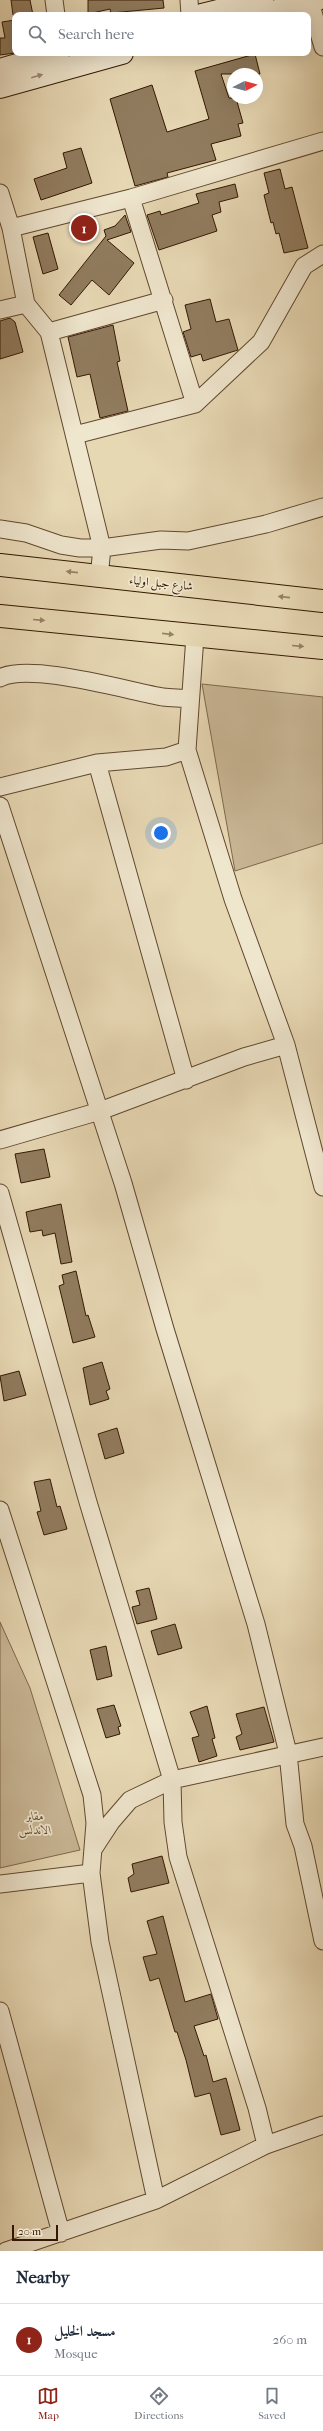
<!DOCTYPE html>
<meta charset="utf-8">
<style>
body{margin:0;font-family:"IM FELL French Canon",Amiri,serif;background:#f2f2f3;color:#1f2937}
.compass{position:absolute;left:227px;top:68px;width:36px;height:36px;border-radius:50%;background:#fff;box-shadow:0 4px 16px #0002;rotate:84deg}
.scale{position:absolute;left:12px;bottom:10px;width:46px;box-sizing:border-box;padding-left:4px;border:2px solid #341802;border-top:0;font-size:11px;line-height:14px;white-space:nowrap;color:#341802;-webkit-text-stroke:3px #efe6ce;paint-order:stroke}
.you{position:absolute;left:161px;top:833px;width:14px;height:14px;margin:-10px;border:3px solid #fff;border-radius:50%;background:#1a73e8;box-shadow:0 0 0 6px #1a73e833}
.badge{display:grid;place-items:center;width:26px;height:26px;border-radius:50%;background:#8f2418;color:#fff;font-size:13px;font-weight:700}
.pin{position:absolute;translate:-50% -50%;border:2px solid #fff;box-shadow:0 1px 4px #0006}
.list{margin:0;padding:0;list-style:none}
h2{display:flex;justify-content:space-between;align-items:center;height:52px;margin:0;padding:0 16px;font-size:17px}
h2 small{font-size:13px;font-weight:400;color:#747a83}
.list li{display:grid;grid-template-columns:26px 1fr auto;gap:12px;align-items:center;box-sizing:border-box;height:72px;padding:0 16px;border-top:1px solid #e0e1e3}
.list b{display:block;font-size:15px;white-space:nowrap}
.list p{margin:0;font-size:13px;white-space:nowrap;color:#747a83}
.list em{font-size:13px;font-style:normal;color:#747a83}
.icon{flex:none;width:22px;height:22px;fill:none;stroke:currentColor;stroke-width:2;stroke-linecap:round;stroke-linejoin:round}
.map{position:relative;flex:none;width:323px;height:2251px;overflow:hidden}
.search{position:absolute;background:#fff;box-shadow:0 4px 16px #0002;left:12px;right:12px;top:12px;height:44px;display:flex;align-items:center;gap:10px;box-sizing:border-box;padding:0 14px;border-radius:8px;color:#747a83;font-size:15px}
.sheet{height:124px;background:#fff}
nav{display:flex;justify-content:space-around;align-items:center;box-sizing:border-box;height:56px;border-top:1px solid #e0e1e3;background:#fff;font-size:11px;color:#747a83}
nav a{display:grid;justify-items:center;gap:2px}
nav .on{color:#8f2418}
.map>svg:first-child{display:block}
.green{fill:#c9b796;stroke:#7e684c}
.building{fill:#917c5f;stroke:#341802}
.lines{fill:none;stroke-linecap:round;stroke-linejoin:round}
.street-casing{stroke:#61482e;stroke-width:19}
.secondary-casing{stroke:#341802;stroke-width:24}
.highway-casing{stroke:#341802;stroke-width:24}
.street{stroke:#efe6ce;stroke-width:17}
.secondary{stroke:#efe6ce;stroke-width:22}
.highway{stroke:#e7d8b4;stroke-width:22}
.oneway{fill:#9b8972}
.oneway2{fill:#968264}
.labels{text-anchor:middle;dominant-baseline:central;stroke-width:3.5;stroke-linejoin:round;paint-order:stroke}
.street-label{font-size:12px;fill:#341802;stroke:#efe6ce}
.park-label{font-size:12px;font-style:italic;fill:#61482e;stroke:#efe6ce}
</style>
<div class="map">
<svg width="323" height="2251" viewBox="0 0 323 2251">
<rect width="100%" height="100%" fill="#e7d8b4"/>
<filter id="stains"><feTurbulence type="fractalNoise" baseFrequency=".005" numOctaves="4"/><feColorMatrix values="0 0 0 0 .2 0 0 0 0 .09 0 0 0 0 .02 0 0 0 .5 -.17"/></filter>
<radialGradient id="worn" r=".72"><stop offset=".6" stop-color="#630" stop-opacity="0"/><stop offset="1" stop-color="#630" stop-opacity=".3"/></radialGradient>
<!-- green -->
<path class="green" d="M 202,684 L 323,697 L 323,843 L 235,871 Z
M 0,1622 L 30,1688 L 80,1850 L 0,1868 Z"/>
<!-- building -->
<path class="building" d="M 11,0 L 30,0 L 33,15 L 13,15 Z
M 88,0 L 163,0 L 164,8 L 111,13 L 110,9 L 88,14 Z
M 15,20 L 15,53 L 0,55 L 0,38 L 5,38 L 2,22 Z
M 255,54 L 260,74 L 221,74 L 229,98 L 236,98 L 243,123 L 238,124 L 241,136 L 211,144 L 216,160 L 167,173 L 168,177 L 135,186 L 110,99 L 152,85 L 167,132 L 209,119 L 195,71 Z
M 81,148 L 92,183 L 41,200 L 34,179 L 67,168 L 63,153 Z
M 280,169 L 285,189 L 292,187 L 308,248 L 284,253 L 279,233 L 276,234 L 273,222 L 271,223 L 264,195 L 269,193 L 264,173 Z
M 235,184 L 238,197 L 219,202 L 221,212 L 212,215 L 217,231 L 159,250 L 147,215 L 160,211 L 161,215 L 199,203 L 196,194 Z
M 125,215 L 131,232 L 107,240 L 134,263 L 109,295 L 92,280 L 71,305 L 59,295 L 106,236 L 104,230 L 115,226 Z
M 48,233 L 58,269 L 43,274 L 33,237 Z
M 210,299 L 216,322 L 229,319 L 238,350 L 203,361 L 201,354 L 191,357 L 183,332 L 191,329 L 185,305 Z
M 10,318 L 15,322 L 23,352 L 0,359 L 0,321 Z
M 113,325 L 120,361 L 117,362 L 128,411 L 100,418 L 90,374 L 77,377 L 68,337 Z
M 44,1149 L 50,1177 L 21,1183 L 15,1154 Z
M 61,1204 L 72,1262 L 61,1264 L 55,1233 L 43,1236 L 42,1230 L 30,1232 L 26,1212 Z
M 76,1271 L 86,1316 L 88,1315 L 95,1337 L 73,1343 L 59,1286 L 64,1284 L 62,1275 Z
M 102,1362 L 110,1389 L 106,1391 L 109,1399 L 90,1405 L 83,1368 Z
M 19,1371 L 26,1395 L 4,1401 L 0,1376 Z
M 117,1428 L 124,1453 L 105,1459 L 98,1434 Z
M 50,1479 L 57,1507 L 60,1506 L 67,1529 L 44,1535 L 37,1512 L 41,1511 L 34,1482 Z
M 149,1588 L 157,1619 L 137,1624 L 132,1607 L 140,1605 L 136,1591 Z
M 175,1624 L 182,1648 L 158,1655 L 151,1631 Z
M 106,1646 L 112,1676 L 97,1680 L 90,1650 Z
M 114,1705 L 121,1726 L 118,1727 L 120,1734 L 106,1738 L 97,1709 Z
M 207,1706 L 215,1738 L 212,1739 L 217,1756 L 199,1762 L 192,1738 L 199,1736 L 190,1712 Z
M 264,1707 L 274,1742 L 240,1750 L 236,1737 L 242,1734 L 236,1714 Z
M 162,1856 L 169,1883 L 131,1892 L 128,1878 L 134,1874 L 132,1864 Z
M 163,1916 L 185,2002 L 211,1994 L 218,2019 L 194,2026 L 204,2056 L 206,2055 L 213,2082 L 226,2078 L 240,2130 L 221,2135 L 210,2093 L 195,2097 L 186,2060 L 177,2032 L 175,2032 L 159,1978 L 150,1981 L 143,1957 L 157,1954 L 147,1921 Z"/>
<g class="lines">
<defs>
<path id="street" d="M 54,0 L 56,15
M 189,0 L 190,15
M 310,2 L 323,47
M 0,193 L 11,228 L 26,304 L 49,332 L 102,548 L 99,577
M 131,198 L 195,404
M 11,228 L 131,198 L 323,141
M 0,310 L 26,304
M 49,332 L 164,300
M 75,435 L 195,404 L 261,342 L 304,266 L 323,254
M 0,529 L 26,533 L 61,545 L 80,548 L 102,548 L 161,540 L 188,541 L 266,524 L 323,507
M 195,636 L 187,750 L 233,899 L 286,1045 L 323,1187
M 0,678 C 29,662 128,691 163,697 C 172,698 181,698 190,699
M 97,763 L 186,1080
M 0,787 L 97,763 L 166,757 L 187,750
M 0,806 L 123,1183 L 165,1329 L 256,1624 L 288,1753 L 295,1824 L 303,1846 L 323,1941
M 0,1140 L 100,1111 L 244,1057 L 286,1045
M 0,1193 L 88,1502 L 172,1780 L 173,1822 L 178,1857 L 257,2108 L 266,2145
M 0,1510 L 92,1795 L 95,1823 L 91,1873 L 100,1942 L 156,2200
M 94,1848 L 111,1822 L 130,1800 L 172,1780 L 323,1747
M 0,1884 L 91,1873
M 0,2011 L 61,2233
M 6,2251 L 156,2200 L 266,2145 L 323,2125"/>
<path id="secondary" d="M 202,15 L 262,0
M 262,15 L 316,0
M 0,70 L 58,53
M 0,87 L 122,53"/>
<path id="highway" d="M 0,565 L 323,601
M 0,616 L 323,648"/>
</defs>
<!-- street casing -->
<use href="#street" class="street-casing"/>
<!-- secondary casing -->
<use href="#secondary" class="secondary-casing"/>
<!-- highway casing -->
<use href="#highway" class="highway-casing"/>
<!-- street -->
<use href="#street" class="street"/>
<!-- secondary -->
<use href="#secondary" class="secondary"/>
<!-- highway -->
<use href="#highway" class="highway"/>
</g>
<!-- one-way arrows -->
<defs><path id="oneway-solid" d="M-6-.8H1V-3.2L6.5 0L1 3.2V.8H-6Z"/></defs>
<use class="oneway" href="#oneway-solid" transform="translate(37 76) rotate(-16)"/>
<g class="oneway2">
<use href="#oneway-solid" transform="translate(72 572) rotate(-174)"/>
<use href="#oneway-solid" transform="translate(284 597) rotate(-174)"/>
<use href="#oneway-solid" transform="translate(39 620) rotate(5)"/>
<use href="#oneway-solid" transform="translate(168 634) rotate(6)"/>
<use href="#oneway-solid" transform="translate(298 646) rotate(5)"/>
</g>
<g class="labels">
<!-- street labels -->
<g class="street-label">
<text transform="translate(161 583) rotate(6)">شارع جبل اولياء</text>
</g>
<!-- park labels -->
<g class="park-label">
<text x="35" y="1816">مقابر<tspan x="35" dy="14">الاندلس</tspan></text>
</g>
</g>
<rect width="100%" height="100%" filter="url(#stains)"/>
<rect width="100%" height="100%" fill="url(#worn)"/>
</svg>
<svg class="compass" viewBox="-18 -18 36 36"><path d="M0-13l5 13h-10z" fill="#e53935"/><path d="M0 13l5-13h-10z" fill="#747a83"/></svg>
<div class="scale">20 m</div>
<div class="you"></div>
<div class="pin badge" style="left:84px;top:228px">1</div>
<div class="search"><svg class="icon" aria-label="search" viewBox="0 0 24 24"><circle cx="10" cy="10" r="6"/><path d="M15 15l6 6"/></svg>Search here</div>
</div>
<section class="sheet">
<h2>Nearby<small></small></h2>
<ul class="list">
<li><span class="badge">1</span><div><b>مسجد الخليل</b><p>Mosque</p></div><em>260 m</em></li>
</ul>
</section>
<nav>
<a class="on"><svg class="icon" aria-label="map" viewBox="0 0 24 24"><path d="M3 6l6-2 6 2 6-2v14l-6 2-6-2-6 2zM9 4v14M15 6v14"/></svg>Map</a>
<a><svg class="icon" aria-label="directions" viewBox="0 0 24 24"><path d="M12 3l9 9-9 9-9-9zM9 14v-3h6M13 9l2 2-2 2"/></svg>Directions</a>
<a><svg class="icon" aria-label="saved" viewBox="0 0 24 24"><path d="M7 4h10v16l-5-4-5 4z"/></svg>Saved</a>
</nav>
